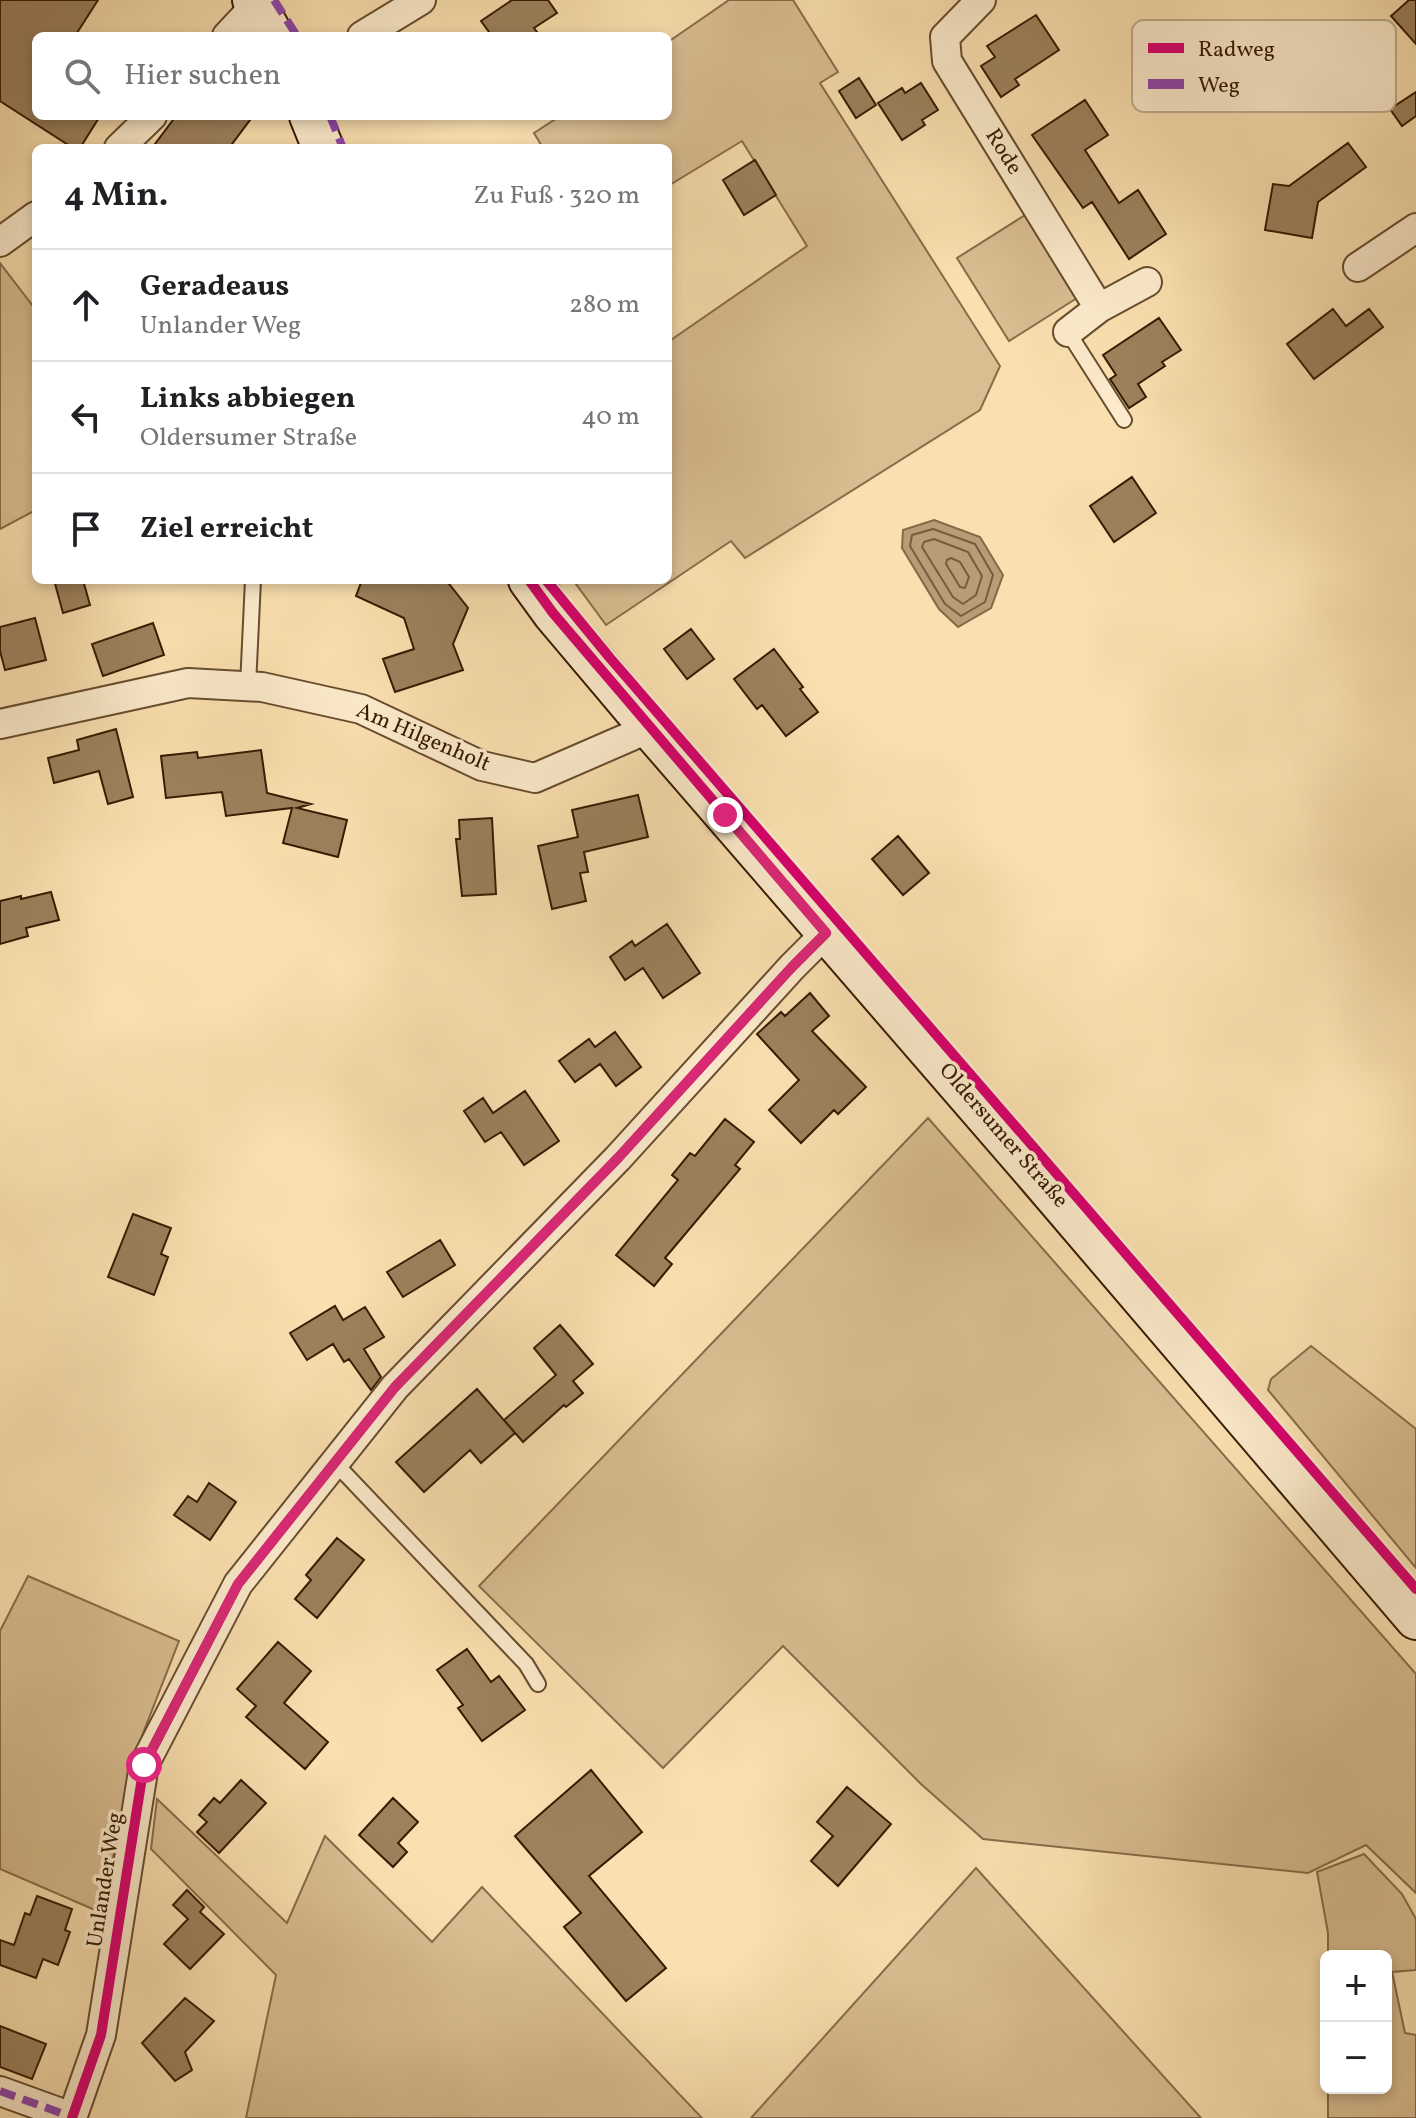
<!DOCTYPE html>
<html lang="de">
<meta charset="utf-8">
<style>
body{margin:0;font-family:Vollkorn,serif;background:#f2f2f2;color:#202124}
.controls{position:absolute;right:24px;bottom:24px;display:grid;overflow:hidden;border-radius:12px;box-shadow:0 4px 12px #0003}
.controls button{width:72px;height:72px;display:grid;place-items:center;padding:0;border:0;border-bottom:2px solid #e0e0e0;background:#fff;color:#202124;font:40px sans-serif}
.stop{position:absolute;width:24px;height:24px;margin:-18px;border:6px solid #db2777;border-radius:50%;background:#fff}
.stop.end{background:#db2777;border-color:#fff;box-shadow:0 2px 8px #0008}
.list{margin:0;padding:0;list-style:none}
h2{display:flex;justify-content:space-between;align-items:center;height:104px;margin:0;padding:0 32px;font-size:34px}
h2 small{font-size:26px;font-weight:400;color:#757577}
.list li{display:grid;grid-template-columns:52px 1fr auto;gap:24px;align-items:center;box-sizing:border-box;height:112px;padding:0 32px;border-top:2px solid #e0e0e0}
.list b{display:block;font-size:30px;white-space:nowrap}
.list p{margin:0;font-size:26px;white-space:nowrap;color:#757577}
.list em{font-size:26px;font-style:normal;color:#757577}
.icon{flex:none;width:44px;height:44px;fill:none;stroke:currentColor;stroke-width:2;stroke-linecap:round;stroke-linejoin:round}
.map{position:relative;flex:none;width:1416px;height:2118px;overflow:hidden}
.search{position:absolute;background:#fff;box-shadow:0 4px 12px #0003;left:32px;top:32px;width:640px;height:88px;display:flex;align-items:center;gap:20px;box-sizing:border-box;padding:0 28px;border-radius:12px;color:#757577;font-size:30px}
.panel{position:absolute;background:#fff;box-shadow:0 4px 12px #0003;left:32px;top:144px;width:640px;height:440px;border-radius:12px}
.map>svg:first-child{display:block}
.green{fill:#d9be92;stroke:#886c4a;stroke-width:2}
.water{fill:#b79d75;stroke:#836947;stroke-width:2}
.lines{fill:none;stroke-linecap:round;stroke-linejoin:round}
.shore{stroke:#765c3c;stroke-width:2}
.building{fill:#9c815c;stroke:#361a02;stroke-width:2}
.service-casing{stroke:#674c2e;stroke-width:18}
.minor-casing{stroke:#674c2e;stroke-width:32}
.secondary-casing{stroke:#361a02;stroke-width:44}
.service{stroke:#fcebcc;stroke-width:14}
.minor{stroke:#fcebcc;stroke-width:28}
.secondary{stroke:#fcebcc;stroke-width:40}
.quiet{stroke:#8e44ad;stroke-width:8;stroke-dasharray:16 8;stroke-linecap:butt}
.cycleway-casing{stroke:#fcebcc;stroke-width:15}
.cycleway{stroke:#d6006c;stroke-width:10}
.route{stroke:#db2777;stroke-width:10}
.labels{text-anchor:middle;dominant-baseline:central;stroke-width:7;stroke-linejoin:round;paint-order:stroke}
.street-label{font-size:22px;fill:#361a02;stroke:#fcebcc}
.key{fill:#fcebcc;stroke:#c1ac8f;stroke-width:2}
.key-label{font-size:22px;fill:#361a02}
</style>
<div class="map">
<svg width="1416" height="2118" viewBox="0 0 1416 2118">
<rect width="100%" height="100%" fill="#fae0b0"/>
<filter id="stains"><feTurbulence type="fractalNoise" baseFrequency=".0025" numOctaves="4"/><feColorMatrix values="0 0 0 0 .2 0 0 0 0 .09 0 0 0 0 .02 0 0 0 .5 -.17"/></filter>
<radialGradient id="worn" r=".72"><stop offset=".6" stop-color="#630" stop-opacity="0"/><stop offset="1" stop-color="#630" stop-opacity=".3"/></radialGradient>
<!-- green -->
<path class="green" d="M 729,0 L 793,0 L 838,72 L 820,83 L 1000,366 L 980,410 L 745,558 L 731,541 L 606,625 L 573,580 L 668,580 L 668,342 L 807,246 L 742,141 L 668,186 L 668,148 L 543,148 L 534,133 L 560,116 L 668,116 L 668,42 Z
M 1033,210 L 1085,293 L 1009,341 L 957,258 Z
M 0,263 L 36,310 L 36,510 L 0,529 Z
M 928,1118 L 1416,1674 L 1416,1893 L 1366,1845 L 1308,1873 L 983,1839 L 921,1784 L 783,1646 L 663,1768 L 479,1586 Z
M 1311,1346 L 1416,1429 L 1416,1568 L 1268,1390 L 1271,1379 Z
M 28,1576 L 179,1641 L 133,1759 L 102,1913 L 0,1869 L 0,1631 Z
M 157,1799 L 287,1923 L 325,1836 L 432,1942 L 482,1887 L 702,2118 L 246,2118 L 276,1975 L 151,1849 Z
M 1364,1854 L 1402,1894 L 1416,1919 L 1416,1970 L 1392,1972 L 1405,2033 L 1416,2035 L 1416,2118 L 1328,2118 L 1328,2088 L 1386,2088 L 1386,1956 L 1328,1956 L 1328,1933 L 1317,1872 Z
M 976,1868 L 1201,2118 L 751,2118 Z"/>
<!-- water -->
<path class="water" d="M 934,520 L 980,537 L 1003,575 L 991,608 L 958,627 L 939,609 L 902,548 L 903,530 Z"/>
<g class="lines">
<!-- shore -->
<path class="shore" d="M 933,529 L 975,544 L 993,575 L 985,602 L 961,616 L 945,604 L 910,546 L 912,535 Z
M 934,539 L 968,552 L 982,576 L 976,595 L 963,604 L 953,597 L 922,547 L 924,542 Z
M 951,558 L 960,562 L 969,577 L 965,588 L 960,587 L 946,564 L 947,560 Z"/>
</g>
<!-- building -->
<path class="building" d="M 0,0 L 98,0 L 75,36 L 36,36 L 36,116 L 100,116 L 80,148 L 73,148 L 0,101 Z
M 512,0 L 548,0 L 557,13 L 534,28 L 540,36 L 492,36 L 481,21 Z
M 1409,0 L 1416,0 L 1416,44 L 1391,16 Z
M 1036,15 L 1059,50 L 1015,79 L 1019,85 L 1001,97 L 981,66 L 995,57 L 987,46 Z
M 859,78 L 876,105 L 856,118 L 839,91 Z
M 921,83 L 938,110 L 922,120 L 925,125 L 902,140 L 878,103 L 902,88 L 905,93 Z
M 1416,92 L 1416,116 L 1402,126 L 1390,109 Z
M 1085,100 L 1108,135 L 1085,150 L 1119,203 L 1138,190 L 1166,234 L 1129,259 L 1092,202 L 1083,208 L 1032,135 Z
M 176,116 L 253,116 L 229,148 L 152,148 Z
M 1348,143 L 1366,167 L 1318,202 L 1312,238 L 1265,230 L 1273,184 L 1289,186 Z
M 755,160 L 776,195 L 744,215 L 723,180 Z
M 1333,309 L 1346,326 L 1369,309 L 1383,327 L 1314,379 L 1287,344 Z
M 1159,318 L 1181,350 L 1162,362 L 1165,366 L 1138,384 L 1146,397 L 1129,408 L 1110,379 L 1116,375 L 1103,355 Z
M 1132,477 L 1156,513 L 1114,542 L 1090,506 Z
M 54,580 L 83,580 L 90,605 L 63,613 Z
M 362,580 L 446,580 L 468,608 L 453,644 L 463,670 L 395,692 L 383,659 L 414,649 L 404,618 L 356,596 Z
M 35,618 L 46,660 L 5,670 L 0,651 L 0,627 Z
M 153,623 L 164,655 L 103,676 L 92,644 Z
M 691,629 L 714,659 L 687,679 L 664,649 Z
M 774,649 L 803,687 L 800,689 L 818,712 L 786,736 L 762,705 L 757,709 L 734,679 Z
M 116,729 L 133,797 L 108,804 L 99,771 L 54,783 L 48,758 L 79,750 L 77,740 Z
M 261,750 L 267,793 L 311,804 L 297,808 L 347,820 L 338,857 L 283,843 L 292,808 L 226,816 L 222,792 L 166,798 L 161,756 L 197,752 L 198,758 Z
M 638,795 L 648,837 L 584,852 L 588,872 L 580,873 L 586,901 L 552,909 L 538,846 L 578,837 L 572,810 Z
M 492,818 L 496,894 L 462,896 L 456,839 L 460,839 L 459,820 Z
M 898,836 L 929,873 L 903,895 L 872,859 Z
M 51,892 L 59,920 L 26,928 L 28,936 L 0,944 L 0,901 L 21,896 L 21,899 Z
M 667,924 L 700,973 L 663,998 L 643,968 L 625,980 L 610,957 L 632,941 L 635,946 Z
M 810,993 L 829,1016 L 812,1031 L 866,1087 L 838,1114 L 834,1110 L 801,1143 L 769,1110 L 799,1080 L 757,1034 L 781,1012 L 785,1016 Z
M 615,1032 L 641,1067 L 616,1086 L 600,1064 L 575,1082 L 559,1061 L 589,1039 L 595,1047 Z
M 525,1091 L 559,1141 L 524,1165 L 501,1132 L 485,1142 L 464,1111 L 483,1098 L 493,1113 Z
M 725,1119 L 754,1142 L 735,1165 L 740,1169 L 665,1258 L 672,1264 L 654,1286 L 616,1255 L 678,1180 L 672,1175 L 690,1153 L 695,1156 Z
M 133,1214 L 171,1228 L 161,1254 L 168,1257 L 154,1295 L 108,1277 Z
M 440,1240 L 455,1265 L 403,1297 L 387,1272 Z
M 335,1306 L 343,1320 L 365,1307 L 384,1337 L 364,1349 L 381,1377 L 371,1390 L 349,1359 L 344,1362 L 333,1344 L 307,1360 L 290,1333 Z
M 560,1325 L 593,1364 L 573,1381 L 583,1393 L 566,1407 L 564,1405 L 523,1442 L 504,1420 L 556,1375 L 534,1348 Z
M 477,1389 L 515,1433 L 481,1463 L 470,1450 L 424,1492 L 396,1462 Z
M 209,1483 L 236,1502 L 210,1540 L 174,1515 L 188,1496 L 197,1502 Z
M 337,1538 L 364,1560 L 317,1618 L 295,1599 L 311,1580 L 306,1575 Z
M 278,1642 L 311,1671 L 284,1703 L 328,1742 L 305,1769 L 246,1717 L 256,1706 L 237,1689 Z
M 467,1649 L 491,1682 L 499,1676 L 525,1710 L 482,1741 L 458,1708 L 463,1705 L 437,1670 Z
M 591,1770 L 642,1832 L 589,1876 L 666,1968 L 626,2001 L 564,1927 L 581,1913 L 515,1836 Z
M 241,1780 L 266,1803 L 219,1853 L 197,1832 L 207,1822 L 199,1815 L 214,1798 L 220,1803 Z
M 847,1787 L 891,1824 L 838,1886 L 811,1861 L 833,1836 L 817,1822 Z
M 393,1798 L 418,1822 L 398,1843 L 407,1852 L 393,1867 L 359,1835 Z
M 187,1890 L 204,1907 L 200,1912 L 224,1934 L 190,1969 L 164,1944 L 188,1919 L 173,1905 Z
M 37,1896 L 72,1909 L 65,1930 L 70,1932 L 58,1965 L 43,1959 L 36,1978 L 0,1965 L 0,1940 L 14,1945 L 25,1913 L 30,1915 Z
M 185,1998 L 214,2021 L 185,2052 L 192,2070 L 175,2081 L 142,2043 Z
M 0,2026 L 46,2044 L 32,2079 L 0,2067 Z"/>
<g class="lines">
<defs>
<path id="service" d="M 1068,332 L 1124,420
M 248,686 L 253,580
M 335,1463 L 526,1664 L 538,1684"/>
<path id="minor" d="M 981,0 L 945,37 L 947,61 L 1099,308 L 1068,332
M 227,36 L 256,5
M 362,36 L 421,0
M 119,148 L 152,116
M 0,242 L 36,216
M 1358,267 L 1416,228
M 1099,308 L 1147,282
M 0,724 L 188,683 L 262,687 L 361,709 L 482,766 L 535,778 L 650,728
M 0,2091 L 72,2117
M 72,2118 L 101,2035 L 144,1765 L 238,1584 L 395,1387 L 618,1158 L 792,967 L 826,933"/>
<path id="secondary" d="M 253,0 L 273,36
M 310,116 L 323,148
M 529,580 L 553,613 L 650,728 L 1036,1174 L 1416,1619"/>
</defs>
<!-- service casing -->
<use href="#service" class="service-casing"/>
<!-- minor casing -->
<use href="#minor" class="minor-casing"/>
<!-- secondary casing -->
<use href="#secondary" class="secondary-casing"/>
<!-- service -->
<use href="#service" class="service"/>
<!-- minor -->
<use href="#minor" class="minor"/>
<!-- secondary -->
<use href="#secondary" class="secondary"/>
<!-- quiet -->
<path class="quiet" d="M 274,0 L 297,36
M 330,116 L 343,148
M 0,2091 L 72,2117"/>
<defs>
<path id="cycleway" d="M 546,580 L 610,658 L 1416,1589
M 72,2118 L 101,2035 L 144,1765 L 238,1584 L 395,1387 L 618,1158 L 792,967 L 826,933 L 553,613 L 529,580"/>
</defs>
<!-- cycleway casing -->
<use href="#cycleway" class="cycleway-casing"/>
<!-- cycleway -->
<use href="#cycleway" class="cycleway"/>
</g>
<g class="lines">
<!-- route -->
<path class="route" d="M 144,1765 L 238,1584 L 395,1387 L 618,1158 L 792,967 L 826,933 L 725,815"/>
</g>
<g class="labels">
<!-- street labels -->
<g class="street-label">
<text transform="translate(1003 152) rotate(58)">Rode</text>
<text transform="translate(423 738) rotate(23)">Am Hilgenholt</text>
<text transform="translate(1003 1136) rotate(49)">Oldersumer Straße</text>
<text transform="translate(106 1880) rotate(-81)">Unlander Weg</text>
</g>
</g>
<!-- legend -->
<rect x="1132" y="20" width="264" height="92" rx="12" class="key"/>
<rect x="1148" y="43" width="36" height="10" fill="#d6006c"/>
<rect x="1148" y="79" width="36" height="10" fill="#8e44ad"/>
<g class="key-label">
<text x="1198" y="56">Radweg</text>
<text x="1198" y="92">Weg</text>
</g>
<rect width="100%" height="100%" filter="url(#stains)"/>
<rect width="100%" height="100%" fill="url(#worn)"/>
</svg>
<div class="controls">
<button>+</button>
<button>−</button>
</div>
<div class="stop" style="left:144px;top:1765px"></div>
<div class="stop end" style="left:725px;top:815px"></div>
<div class="search"><svg class="icon" aria-label="search" viewBox="0 0 24 24"><circle cx="10" cy="10" r="6"/><path d="M15 15l6 6"/></svg>Hier suchen</div>
<section class="panel">
<h2>4 Min.<small>Zu Fuß · 320 m</small></h2>
<ul class="list">
<li><svg class="icon" aria-label="ahead" viewBox="0 0 24 24"><path d="M12 20V5M6 11l6-6 6 6"/></svg><div><b>Geradeaus</b><p>Unlander Weg</p></div><em>280 m</em></li>
<li><svg class="icon" aria-label="left" viewBox="0 0 24 24"><path d="M17 20v-9H6M10 6l-5 5 5 5"/></svg><div><b>Links abbiegen</b><p>Oldersumer Straße</p></div><em>40 m</em></li>
<li><svg class="icon" aria-label="arrive" viewBox="0 0 24 24"><path d="M6 21V4h12l-3 4 3 4H6"/></svg><div><b>Ziel erreicht</b></div></li>
</ul>
</section>
</div>
